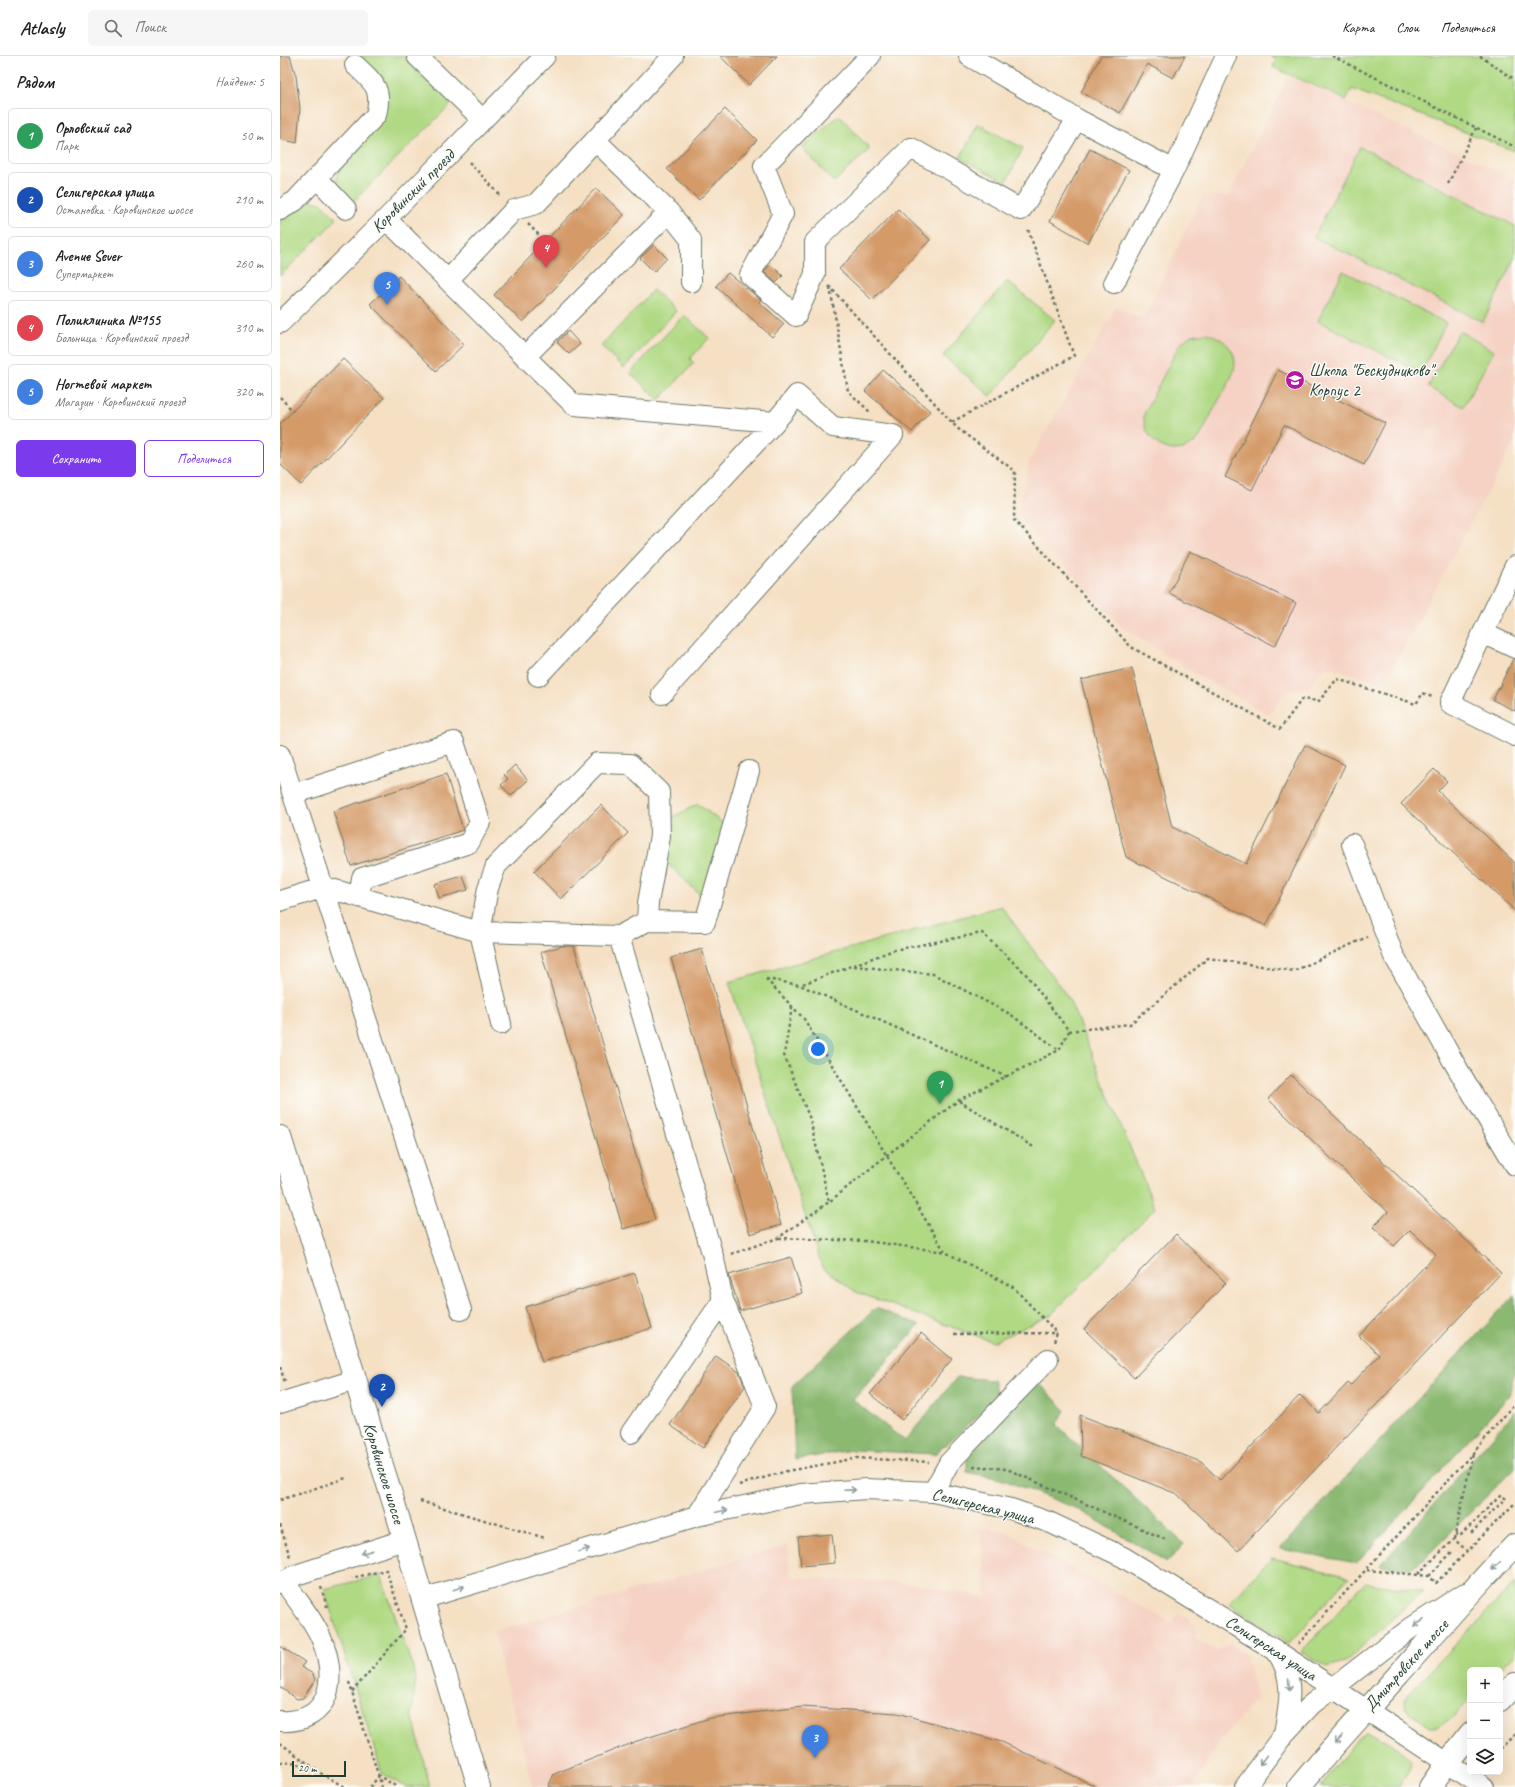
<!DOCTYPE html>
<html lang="ru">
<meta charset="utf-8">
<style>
body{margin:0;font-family:Caveat,sans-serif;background:#f6f6f6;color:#222}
.controls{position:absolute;right:12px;bottom:12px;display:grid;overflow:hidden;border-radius:6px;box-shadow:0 4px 16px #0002}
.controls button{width:36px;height:36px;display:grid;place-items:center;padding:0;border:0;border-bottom:1px solid #e0e0e0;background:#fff;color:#222;font:20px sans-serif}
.scale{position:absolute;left:12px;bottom:10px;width:54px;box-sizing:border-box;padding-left:4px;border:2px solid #1f3d34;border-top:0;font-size:11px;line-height:14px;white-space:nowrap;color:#1f3d34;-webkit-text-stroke:3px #fdfcf7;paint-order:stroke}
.you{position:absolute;left:538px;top:993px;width:14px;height:14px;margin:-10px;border:3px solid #fff;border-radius:50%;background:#1a73e8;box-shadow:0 0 0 6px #1a73e833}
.badge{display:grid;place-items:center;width:26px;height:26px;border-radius:50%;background:#7c3aed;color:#fff;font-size:13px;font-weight:700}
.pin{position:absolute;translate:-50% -33px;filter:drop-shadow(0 1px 2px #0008)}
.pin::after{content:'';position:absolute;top:21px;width:14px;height:12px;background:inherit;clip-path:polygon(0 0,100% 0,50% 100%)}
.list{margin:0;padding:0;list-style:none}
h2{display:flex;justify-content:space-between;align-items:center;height:52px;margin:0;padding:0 16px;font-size:17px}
h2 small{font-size:13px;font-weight:400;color:#767676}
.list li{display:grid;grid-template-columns:26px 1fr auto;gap:12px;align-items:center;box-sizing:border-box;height:56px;margin:0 8px 8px;padding:0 8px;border:1px solid #e0e0e0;border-radius:6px}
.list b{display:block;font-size:15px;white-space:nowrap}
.list p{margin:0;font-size:13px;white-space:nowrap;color:#767676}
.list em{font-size:13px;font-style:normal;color:#767676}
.actions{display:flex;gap:8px;padding:12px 16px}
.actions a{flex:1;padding:9px 0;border:1px solid #7c3aed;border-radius:6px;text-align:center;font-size:14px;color:#7c3aed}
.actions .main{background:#7c3aed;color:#fff}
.icon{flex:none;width:22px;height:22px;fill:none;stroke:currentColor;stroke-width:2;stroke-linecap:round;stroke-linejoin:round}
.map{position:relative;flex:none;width:1235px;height:1731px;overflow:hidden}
header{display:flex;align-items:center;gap:24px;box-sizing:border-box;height:56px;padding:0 20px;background:#fff;border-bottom:1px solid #e0e0e0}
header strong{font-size:19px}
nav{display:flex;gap:22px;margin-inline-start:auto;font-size:14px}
.search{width:280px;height:36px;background:#f6f6f6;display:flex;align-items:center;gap:10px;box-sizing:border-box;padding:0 14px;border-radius:6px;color:#767676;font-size:15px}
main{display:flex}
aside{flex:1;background:#fff}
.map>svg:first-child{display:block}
.built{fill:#f5d2c3}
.green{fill:#b0d984;stroke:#688b5c}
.forest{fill:#8cb972;stroke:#567b53}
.building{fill:#d49a67}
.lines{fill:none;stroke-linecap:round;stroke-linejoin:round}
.minor-casing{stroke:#6a7666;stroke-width:22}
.major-casing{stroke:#6a7666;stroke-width:24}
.path{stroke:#6a7666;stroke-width:2.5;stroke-dasharray:3 3;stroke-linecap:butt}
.minor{stroke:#fff;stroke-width:20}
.major{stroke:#fff;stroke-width:22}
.oneway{stroke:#8f9e9a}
.labels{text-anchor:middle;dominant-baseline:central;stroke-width:3;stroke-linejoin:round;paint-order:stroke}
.street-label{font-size:17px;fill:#1f3d34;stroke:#fdfcf7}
.poi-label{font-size:17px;fill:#1f3d34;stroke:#fdfcf7;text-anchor:start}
</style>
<header>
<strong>Atlasly</strong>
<div class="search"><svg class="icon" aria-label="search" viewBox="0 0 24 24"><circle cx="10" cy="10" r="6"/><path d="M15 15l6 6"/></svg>Поиск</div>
<nav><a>Карта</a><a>Слои</a><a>Поделиться</a></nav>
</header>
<main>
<aside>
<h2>Рядом<small>Найдено: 5</small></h2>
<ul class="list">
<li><span class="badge" style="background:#2e9e5b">1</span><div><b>Орловский сад</b><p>Парк</p></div><em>50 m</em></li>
<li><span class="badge" style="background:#1a4fb4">2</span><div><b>Селигерская улица</b><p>Остановка · Коровинское шоссе</p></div><em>210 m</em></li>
<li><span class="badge" style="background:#3f7fe0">3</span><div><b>Avenue Sever</b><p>Супермаркет</p></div><em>260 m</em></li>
<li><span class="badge" style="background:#e0444e">4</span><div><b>Поликлиника №155</b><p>Больница · Коровинский проезд</p></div><em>310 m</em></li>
<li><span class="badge" style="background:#3f7fe0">5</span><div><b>Ногтевой маркет</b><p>Магазин · Коровинский проезд</p></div><em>320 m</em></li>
</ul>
<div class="actions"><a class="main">Сохранить</a><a>Поделиться</a></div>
</aside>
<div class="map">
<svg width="1235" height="1731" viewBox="0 0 1235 1731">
<rect width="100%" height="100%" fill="#fdfcf7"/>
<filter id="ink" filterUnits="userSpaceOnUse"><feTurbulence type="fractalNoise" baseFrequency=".025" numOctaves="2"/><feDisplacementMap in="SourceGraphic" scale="8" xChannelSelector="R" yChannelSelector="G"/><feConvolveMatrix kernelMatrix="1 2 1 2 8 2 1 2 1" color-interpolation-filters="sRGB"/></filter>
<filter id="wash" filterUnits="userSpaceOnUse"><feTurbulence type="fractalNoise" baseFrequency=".012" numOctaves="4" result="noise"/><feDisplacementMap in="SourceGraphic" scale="16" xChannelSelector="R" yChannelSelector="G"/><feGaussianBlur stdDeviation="0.9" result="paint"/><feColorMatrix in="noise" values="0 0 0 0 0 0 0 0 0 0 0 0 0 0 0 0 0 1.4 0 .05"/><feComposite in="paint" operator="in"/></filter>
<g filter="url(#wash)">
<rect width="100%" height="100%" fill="#f5e0c4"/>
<!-- built -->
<path class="built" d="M 1009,20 L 1235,123 L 1235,385 L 1104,628 L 1046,610 L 1027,633 L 1007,634 L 989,659 L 919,620 L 841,571 L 738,460 L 749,406 L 836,251 L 863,263 L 923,139 L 948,140 Z
M 700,1472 L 723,1474 L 891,1567 L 900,1557 L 916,1568 L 915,1582 L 936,1595 L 948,1588 L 966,1599 L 976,1641 L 939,1688 L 913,1731 L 253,1731 L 213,1576 L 508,1489 L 510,1521 L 635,1528 L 706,1541 Z"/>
<!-- green -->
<path class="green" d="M 80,0 L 126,0 L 173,46 L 72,147 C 66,140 58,133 57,123 C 56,107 91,77 102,65 L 79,1 Z
M 990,0 L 1235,0 L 1235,95 L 1072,33 L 1066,44 L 993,11 L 996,4 Z
M 559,59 L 590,93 L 554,126 L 522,92 Z
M 698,68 L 743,92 L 726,126 L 680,102 Z
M 1080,91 L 1235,170 L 1235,203 L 1203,266 L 1034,181 Z
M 33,145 L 41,147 L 57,163 L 0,220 L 0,162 L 26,146 Z
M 1063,215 L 1166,267 L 1141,317 L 1038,265 Z
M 727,225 L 775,264 L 711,340 L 663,300 Z
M 373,234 L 396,255 L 344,312 L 321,290 Z
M 404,259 L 429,282 L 410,303 L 414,307 L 379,344 L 350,317 Z
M 1179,275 L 1214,295 L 1183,351 L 1148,331 Z
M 926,277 C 943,281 959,295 954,314 C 950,327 940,341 934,353 C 928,363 923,380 914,387 C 891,405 862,385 864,358 L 899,289 L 911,279 Z
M 418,748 L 445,769 L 421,840 L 384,804 L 392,786 L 389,763 Z
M 721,850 L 789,943 L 875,1152 L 771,1259 L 713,1286 L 576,1236 L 542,1211 L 449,926 Z
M 992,1502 L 1069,1521 L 1009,1587 L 949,1547 Z
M 101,1519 L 136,1621 L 132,1658 L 150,1731 L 125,1731 L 102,1717 L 44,1533 Z
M 1084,1527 L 1143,1535 L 1065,1606 L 1047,1611 L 1022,1596 Z
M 1235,1527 L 1235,1598 L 1219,1614 L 1190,1614 L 1190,1644 L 1173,1661 L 1158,1671 L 1150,1671 L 1125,1653 L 1124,1646 L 1128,1638 Z
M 1085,1677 C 1097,1677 1124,1695 1131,1705 L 1130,1711 L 1119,1731 L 1040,1731 L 1078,1682 Z"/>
<!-- forest -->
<path class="forest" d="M 1235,1238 L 1235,1314 L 1229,1340 L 1077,1507 L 1000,1493 Z
M 596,1252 L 639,1269 L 573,1344 L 625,1385 L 677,1321 L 713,1324 L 718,1342 L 655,1398 L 571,1394 L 515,1404 L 512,1330 Z
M 758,1326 L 785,1354 L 777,1369 L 904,1488 L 887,1506 L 798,1453 L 721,1423 L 687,1416 L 687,1399 Z
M 1235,1355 L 1235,1412 L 1143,1504 L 1127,1513 L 1100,1510 Z"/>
<g id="blocks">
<!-- building -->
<path class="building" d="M 0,0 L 10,0 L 16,20 L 20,53 L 17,87 L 0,83 Z
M 440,0 L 497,0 L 469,29 Z
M 821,0 L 905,0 L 893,22 L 867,8 L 840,57 L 801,36 Z
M 445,53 L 477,84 L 419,144 L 387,113 Z
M 810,93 L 849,114 L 808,187 L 770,165 Z
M 316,132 L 344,159 L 243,266 L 214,239 Z
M 618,153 L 650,184 L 592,244 L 559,213 Z
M 374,189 L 387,202 L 374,216 L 360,202 Z
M 490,208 L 503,220 L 496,227 L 484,216 Z
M 448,217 L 481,244 L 479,246 L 504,268 L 492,281 L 436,230 Z
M 119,220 L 184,288 L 156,315 L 90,248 Z
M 288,275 L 300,288 L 289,298 L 277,286 Z
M 63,303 L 104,342 L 21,429 L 0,408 L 0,368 Z
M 603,314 L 650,355 L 632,376 L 585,335 Z
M 998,314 L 1105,367 L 1084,409 L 1004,369 L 972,434 L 945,421 Z
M 910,495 L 1016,547 L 995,590 L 889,537 Z
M 1233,603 L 1235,603 L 1235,655 L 1213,644 Z
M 852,612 L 892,771 L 966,808 L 1025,689 L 1065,709 L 986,870 L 846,801 L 801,624 Z
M 235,709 L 248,724 L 231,740 L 221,729 L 228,723 L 224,719 Z
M 1154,713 L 1167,725 L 1158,735 L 1235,807 L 1235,855 L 1121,748 Z
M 166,718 L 183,774 L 71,810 L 53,755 Z
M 321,749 L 348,777 L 281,843 L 254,815 Z
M 183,820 L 188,834 L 159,842 L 155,828 Z
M 282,890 L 294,890 L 375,1164 L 343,1173 L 261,896 Z
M 422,893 L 501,1169 L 470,1178 L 391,902 Z
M 1011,1019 L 1221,1217 L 958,1495 L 897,1438 L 801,1400 L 800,1359 L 921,1406 L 940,1424 L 1020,1339 L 1039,1357 L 1068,1327 L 1071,1329 L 1099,1299 L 1079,1280 L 1156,1198 L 1130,1174 L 1114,1190 L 1093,1171 L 1108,1156 L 988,1043 Z
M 896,1178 L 946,1227 L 854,1322 L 804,1273 Z
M 511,1201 L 522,1237 L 460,1255 L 449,1219 Z
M 355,1217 L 372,1272 L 262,1306 L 245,1251 Z
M 641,1277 L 672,1303 L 622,1364 L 590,1338 Z
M 436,1300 L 459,1316 L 465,1330 L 423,1392 L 390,1369 Z
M 552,1478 L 555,1507 L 521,1510 L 518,1481 Z
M 0,1590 L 25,1606 L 21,1611 L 33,1618 L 35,1624 L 23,1642 L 17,1643 L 0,1631 Z
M 522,1651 L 617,1657 L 722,1686 L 817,1731 L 268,1731 L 274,1718 L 357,1685 L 430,1662 Z"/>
</g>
</g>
<g filter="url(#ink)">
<use href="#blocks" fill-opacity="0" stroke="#6a7666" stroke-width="1"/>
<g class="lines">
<defs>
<path id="minor" d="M 137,0 L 203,64
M 590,0 L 484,110 L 503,158 L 470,219 L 516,260 L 535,218 L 535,186 L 631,92 L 741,154 L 797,63
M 689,0 L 797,63 L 894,114 L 946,0
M 315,84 L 389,156 L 411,184 L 411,226
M 37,122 L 66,153
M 0,154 L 15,145 L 96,59 C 103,32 93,26 75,9
M 106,163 L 294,349 L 495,366 L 517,339 L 553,371 L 613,379
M 169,223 L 234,154 L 256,148 L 393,0
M 834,227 L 894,114
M 0,267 L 106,163 L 265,0
M 246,300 L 389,156
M 1203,577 L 1235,510
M 1235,592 L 1203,577 L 1170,647 L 1235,680
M 258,620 L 495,366
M 382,638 L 613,379
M 0,699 L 181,1254
M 13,738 L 174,686 L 200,766 L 189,787 L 82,822 L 79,841
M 1072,788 L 1113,898 L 1173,1005 L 1235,1109
M 0,845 L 45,831 L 200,876 L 339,880 L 367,865 L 425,866 L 469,715
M 339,880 L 434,1204 L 443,1244 L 351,1377
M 221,968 L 200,876 L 208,832 L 216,810 L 317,707 L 350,708 L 379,736 L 380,780 L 368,847 L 367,865
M 0,1347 L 75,1324
M 653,1436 L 669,1407 L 768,1303
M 417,1460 L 485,1351 L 443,1244
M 0,1527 L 16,1519 L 124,1484
M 142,1543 L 417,1460 L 521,1438 L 586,1433 L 653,1436 L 731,1453 L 771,1467 L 843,1501 L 995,1594 L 1204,1731
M 996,1595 C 1015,1620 1010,1648 1004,1677
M 0,1665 C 52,1668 58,1621 41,1582 C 34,1564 15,1542 4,1525
M 965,1731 L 1004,1678 L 1032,1648 L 1131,1572 L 1185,1537"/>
<path id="major" d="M 0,1081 L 115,1451 L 199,1731
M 1220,1644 L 1235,1628
M 1019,1731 C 1051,1692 1085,1656 1118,1619 C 1157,1575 1194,1531 1235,1489
M 1150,1731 L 1167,1707 L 1190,1678"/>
</defs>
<!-- minor casing -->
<use href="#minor" class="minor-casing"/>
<!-- major casing -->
<use href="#major" class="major-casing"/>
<!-- path -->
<path class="path" d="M 1052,0 L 1235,91
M 1200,0 L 1235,24
M 189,106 L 221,140
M 1168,128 L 1196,72
M 248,168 L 265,185
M 549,230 L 677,372 L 735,415 L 734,464 L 851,591 L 1000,673 L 1022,643 L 1039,645 L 1057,623 L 1136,648 L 1143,637 L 1152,641
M 550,231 L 568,335 L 591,357
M 0,341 L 13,355
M 672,366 L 794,300 L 747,171
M 574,910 L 653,918 L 730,958 L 779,994
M 486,923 L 524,963 L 665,1196 L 733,1231 L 777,1277 L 774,1286
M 486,923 L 520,929 L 727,1021
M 512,951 L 504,999 L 530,1063 L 549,1146
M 789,975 L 850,968 L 928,902 L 1014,915 L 1087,881
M 679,1045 L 755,1092
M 499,1182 L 586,1185 L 665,1196
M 451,1198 L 498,1182 L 549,1146 L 607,1099 L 679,1044 L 779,994 L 789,975 L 745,917 L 702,877 L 614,894 L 520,929
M 674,1278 L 777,1277
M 0,1311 L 5,1326
M 693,1410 L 727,1413 L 887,1484
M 459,1429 L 507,1415 L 578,1402 L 649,1406
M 0,1444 L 66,1422
M 140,1445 L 265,1482
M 0,1469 L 10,1501
M 1175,1478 L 1180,1480 L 1221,1439 L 1225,1443 L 1189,1479
M 1174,1483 L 1193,1397
M 1087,1514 L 1149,1520 L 1156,1527 L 1235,1447
M 1138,1518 L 1174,1483 L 1187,1495
M 1149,1520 L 1172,1496
M 41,1531 L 47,1551
M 1018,1588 L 1193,1397 L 1235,1347
M 69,1626 L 102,1731
M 72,1636 L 126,1573 L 106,1514 L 72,1522
M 0,1687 L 38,1715
M 1220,1693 L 1235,1678
M 0,1707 C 22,1704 46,1720 64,1731
M 90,1731 L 99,1720 L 117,1731"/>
<!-- minor -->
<use href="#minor" class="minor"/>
<!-- major -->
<use href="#major" class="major"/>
</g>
<!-- one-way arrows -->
<defs><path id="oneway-shaft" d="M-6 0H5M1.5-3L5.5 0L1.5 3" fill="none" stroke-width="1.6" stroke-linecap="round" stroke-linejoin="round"/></defs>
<g class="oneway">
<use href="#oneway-shaft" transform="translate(570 1434) rotate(-2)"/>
<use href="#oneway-shaft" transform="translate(442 1455) rotate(-12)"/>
<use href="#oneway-shaft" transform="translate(304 1494) rotate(-17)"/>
<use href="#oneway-shaft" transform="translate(87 1496) rotate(162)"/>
<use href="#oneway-shaft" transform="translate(1215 1510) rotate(134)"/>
<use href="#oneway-shaft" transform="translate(179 1532) rotate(-17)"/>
<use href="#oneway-shaft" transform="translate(1139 1567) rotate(147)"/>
<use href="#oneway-shaft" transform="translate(1009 1629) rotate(85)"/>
<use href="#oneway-shaft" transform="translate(1059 1683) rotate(133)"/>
<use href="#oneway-shaft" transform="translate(983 1704) rotate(126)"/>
</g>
</g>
<!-- icons -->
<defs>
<symbol id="school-disc" viewBox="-11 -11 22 22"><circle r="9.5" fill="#b5179e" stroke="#fdfcf7"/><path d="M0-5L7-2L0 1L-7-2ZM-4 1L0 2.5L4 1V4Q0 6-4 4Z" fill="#fff"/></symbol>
</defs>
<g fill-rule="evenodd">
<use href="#school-disc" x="1004" y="313" width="22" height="22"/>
</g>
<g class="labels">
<!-- street labels -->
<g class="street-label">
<text transform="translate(133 135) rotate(-45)">Коровинский проезд</text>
<text transform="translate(104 1417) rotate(73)">Коровинское шоссе</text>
<text transform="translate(703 1450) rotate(14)">Селигерская улица</text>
<text transform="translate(991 1592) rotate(33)">Селигерская улица</text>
<text transform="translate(1126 1609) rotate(-48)">Дмитровское шоссе</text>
</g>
<!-- poi labels -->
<g class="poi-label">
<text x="1029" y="314">Школа "Бескудниково".<tspan x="1029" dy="20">Корпус 2</tspan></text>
</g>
</g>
</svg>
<div class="controls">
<button>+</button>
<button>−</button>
<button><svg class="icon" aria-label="layers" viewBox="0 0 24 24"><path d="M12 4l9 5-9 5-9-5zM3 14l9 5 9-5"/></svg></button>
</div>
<div class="scale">20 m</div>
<div class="you"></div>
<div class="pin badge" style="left:660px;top:1048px;background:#2e9e5b">1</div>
<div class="pin badge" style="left:102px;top:1351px;background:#1a4fb4">2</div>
<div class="pin badge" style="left:535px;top:1702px;background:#3f7fe0">3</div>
<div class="pin badge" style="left:266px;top:212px;background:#e0444e">4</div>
<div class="pin badge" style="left:107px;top:249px;background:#3f7fe0">5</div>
</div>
</main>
